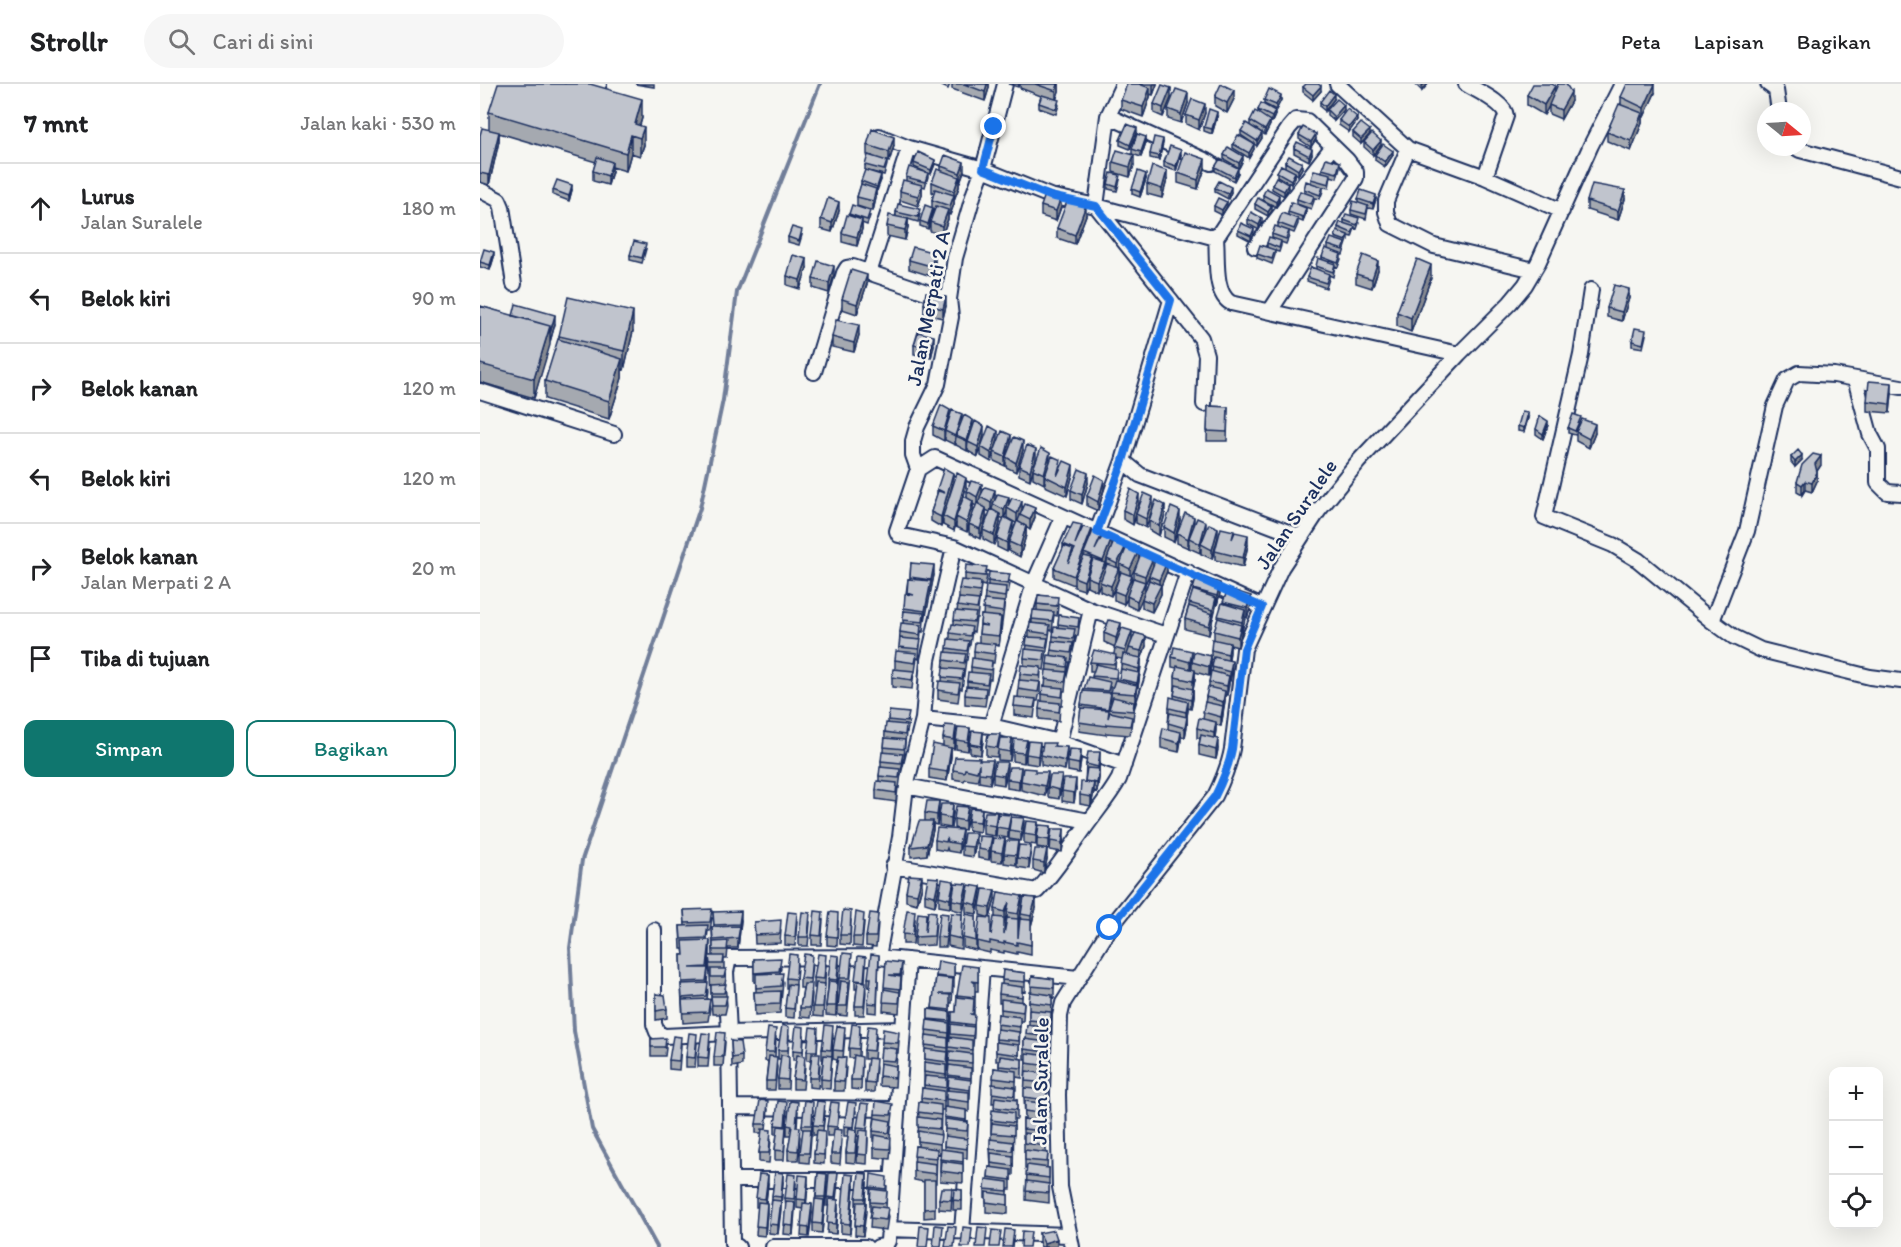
<!DOCTYPE html>
<html lang="id">
<meta charset="utf-8">
<style>
body{margin:0;font-family:Itim,sans-serif;background:#f6f6f6;color:#202124}
.controls{position:absolute;right:18px;bottom:18px;display:grid;overflow:hidden;border-radius:12px;box-shadow:0 6px 24px #0002}
.controls button{width:54px;height:54px;display:grid;place-items:center;padding:0;border:0;border-bottom:2px solid #e0e0e0;background:#fff;color:#202124;font:30px sans-serif}
.compass{position:absolute;left:1277px;top:18px;width:54px;height:54px;border-radius:50%;background:#fff;box-shadow:0 6px 24px #0002;rotate:108deg}
.stop{position:absolute;width:18px;height:18px;margin:-14px;border:4px solid #1a73e8;border-radius:50%;background:#fff}
.stop.end{background:#1a73e8;border-color:#fff;box-shadow:0 2px 6px #0008}
.list{margin:0;padding:0;list-style:none}
h2{display:flex;justify-content:space-between;align-items:center;height:78px;margin:0;padding:0 24px;font-size:26px}
h2 small{font-size:20px;font-weight:400;color:#757577}
.list li{display:grid;grid-template-columns:39px 1fr auto;gap:18px;align-items:center;box-sizing:border-box;height:90px;padding:0 24px;border-top:2px solid #e0e0e0}
.list b{display:block;font-size:22px;white-space:nowrap}
.list p{margin:0;font-size:20px;white-space:nowrap;color:#757577}
.list em{font-size:20px;font-style:normal;color:#757577}
.actions{display:flex;gap:12px;padding:18px 24px}
.actions a{flex:1;padding:14px 0;border:2px solid #0f766e;border-radius:12px;text-align:center;font-size:21px;color:#0f766e}
.actions .main{background:#0f766e;color:#fff}
.icon{flex:none;width:33px;height:33px;fill:none;stroke:currentColor;stroke-width:2;stroke-linecap:round;stroke-linejoin:round}
.map{position:relative;flex:none;width:1421px;height:1163px;overflow:hidden}
header{display:flex;align-items:center;gap:36px;box-sizing:border-box;height:84px;padding:0 30px;background:#fff;border-bottom:2px solid #e0e0e0}
header strong{font-size:28px}
nav{display:flex;gap:33px;margin-inline-start:auto;font-size:21px}
.search{width:420px;height:54px;background:#f6f6f6;display:flex;align-items:center;gap:15px;box-sizing:border-box;padding:0 21px;border-radius:33px;color:#757577;font-size:22px}
main{display:flex}
aside{flex:1;background:#fff}
.map>svg:first-child{display:block}
.lines{fill:none;stroke-linecap:round;stroke-linejoin:round}
.stream{stroke:#717e99;stroke-width:4}
.minor-casing{stroke:#1b2f5e;stroke-width:18}
.minor{stroke:#f6f6f2;stroke-width:14}
.wall{fill:#a5a9b0;stroke:#1b2f5e;stroke-width:1.5;fill-rule:evenodd}
.shaded-wall{fill:#868990;stroke:#1b2f5e;stroke-width:1.5}
.building{fill:#c0c4cd;stroke:#1b2f5e;stroke-width:1.5}
.route{stroke:#1a73e8;stroke-width:8}
.labels{text-anchor:middle;dominant-baseline:central;stroke-width:5;stroke-linejoin:round;paint-order:stroke}
.street-label{font-size:21px;fill:#1b2f5e;stroke:#f6f6f2}
</style>
<header>
<strong>Strollr</strong>
<div class="search"><svg class="icon" aria-label="search" viewBox="0 0 24 24"><circle cx="10" cy="10" r="6"/><path d="M15 15l6 6"/></svg>Cari di sini</div>
<nav><a>Peta</a><a>Lapisan</a><a>Bagikan</a></nav>
</header>
<main>
<aside>
<h2>7 mnt<small>Jalan kaki · 530 m</small></h2>
<ul class="list">
<li><svg class="icon" aria-label="ahead" viewBox="0 0 24 24"><path d="M12 20V5M6 11l6-6 6 6"/></svg><div><b>Lurus</b><p>Jalan Suralele</p></div><em>180 m</em></li>
<li><svg class="icon" aria-label="left" viewBox="0 0 24 24"><path d="M17 20v-9H6M10 6l-5 5 5 5"/></svg><div><b>Belok kiri</b></div><em>90 m</em></li>
<li><svg class="icon" aria-label="right" viewBox="0 0 24 24"><path d="M7 20v-9h11M14 6l5 5-5 5"/></svg><div><b>Belok kanan</b></div><em>120 m</em></li>
<li><svg class="icon" aria-label="left" viewBox="0 0 24 24"><path d="M17 20v-9H6M10 6l-5 5 5 5"/></svg><div><b>Belok kiri</b></div><em>120 m</em></li>
<li><svg class="icon" aria-label="right" viewBox="0 0 24 24"><path d="M7 20v-9h11M14 6l5 5-5 5"/></svg><div><b>Belok kanan</b><p>Jalan Merpati 2 A</p></div><em>20 m</em></li>
<li><svg class="icon" aria-label="arrive" viewBox="0 0 24 24"><path d="M6 21V4h12l-3 4 3 4H6"/></svg><div><b>Tiba di tujuan</b></div></li>
</ul>
<div class="actions"><a class="main">Simpan</a><a>Bagikan</a></div>
</aside>
<div class="map">
<svg width="1421" height="1163" viewBox="0 0 1421 1163">
<rect width="100%" height="100%" fill="#f6f6f2"/>
<filter id="ink" filterUnits="userSpaceOnUse"><feTurbulence type="fractalNoise" baseFrequency=".0167" numOctaves="2"/><feDisplacementMap in="SourceGraphic" scale="12" xChannelSelector="R" yChannelSelector="G"/><feConvolveMatrix kernelMatrix="1 2 1 2 8 2 1 2 1" color-interpolation-filters="sRGB"/></filter>
<g filter="url(#ink)">
<g class="lines">
<!-- stream -->
<path class="stream" d="M 177,1163 L 112,1045 L 94,947 L 90,864 L 102,776 L 220,424 L 243,316 L 257,208 L 340,0"/>
<defs>
<path id="minor" d="M 93,0 C 101,2 112,5 119,0
M 643,0 L 628,32 L 616,122 L 721,254 L 726,271 L 724,320
M 857,0 L 928,65 L 1005,93 L 1082,127
M 986,0 C 997,7 1025,19 1026,32 L 1005,93
M 1288,0 L 1296,6 L 1299,27
M 628,32 L 731,79
M 399,52 L 429,64 L 503,85 L 570,112 L 616,122 L 736,154 C 738,173 733,209 751,219 L 979,270
M 1315,63 L 1320,66 L 1421,93
M 928,65 L 906,117 L 906,128 L 910,140 L 954,162 L 1054,186
M 0,106 L 19,116 L 22,123 L 34,200
M 736,154 L 809,44 L 816,36 L 827,37 L 867,76 L 876,88 L 876,94 L 873,99 L 790,227
M 775,163 L 853,62
M 389,189 L 429,64
M 1111,206 L 1101,271 L 1064,433 L 1133,461 L 1158,476 L 1232,537 L 1254,553 L 1281,566 L 1390,593 L 1421,597
M 691,216 L 643,377 L 660,391 L 821,453
M 334,288 L 364,189 L 367,184 L 373,183 L 467,215
M 1375,295 L 1390,350 L 1398,365 L 1398,399 L 1407,408 L 1421,409
M 0,307 L 134,350
M 438,385 L 433,371 L 433,357 L 437,343 L 458,300 L 471,233 L 469,215 L 475,174 L 494,109 L 503,85 L 525,0
M 617,448 L 643,377
M 1232,537 L 1267,447 L 1295,322 L 1307,296 L 1319,289 L 1354,291 L 1421,303
M 686,551 L 611,526 L 474,463 L 419,451 L 417,447 L 438,385 L 455,374 L 782,523
M 443,635 L 511,642 L 579,658 L 644,681
M 511,642 L 554,499 L 583,433
M 579,658 L 611,526
M 426,702 L 609,737
M 413,782 L 557,807 C 577,786 592,761 609,738 C 620,723 630,711 639,695 L 708,488
M 174,846 L 174,940 L 177,948 L 184,952 L 249,949 L 423,945
M 398,873 L 420,753 L 426,702 L 443,635 L 448,576 L 474,463
M 250,1023 L 412,1025
M 251,1096 L 407,1096
M 408,1145 L 589,1151
M 482,1147 L 502,884
M 258,1163 L 252,1159 L 249,949 L 246,888 L 249,874 L 398,873 L 598,894
M 293,1163 L 386,1163
M 398,1163 L 405,1162 L 408,1157 L 428,876
M 592,1163 L 580,1103 L 578,1011 L 580,932 L 583,919 L 630,844 L 735,712 C 743,696 749,682 752,665 L 764,565 L 801,484 L 839,426 L 878,378 L 979,270 L 1030,219 L 1045,201 L 1058,179 L 1111,61 L 1142,0"/>
</defs>
<!-- minor casing -->
<use href="#minor" class="minor-casing"/>
<!-- minor -->
<use href="#minor" class="minor"/>
</g>
<!-- wall -->
<path class="wall" d="M 155,0 L 174,0 L 174,3 Z
M 458,0 L 470,0 L 468,5 Z
M 472,0 L 509,0 L 509,4 L 505,17 L 472,5 Z
M 529,0 L 539,0 L 538,3 Z
M 540,0 L 579,0 L 579,7 L 576,15 L 579,21 L 576,30 L 559,24 L 559,19 L 561,12 L 540,4 Z
M 647,0 L 677,0 L 673,11 L 670,10 L 670,13 L 663,33 L 641,25 L 641,16 Z
M 935,0 L 948,0 L 942,7 Z
M 823,3 L 841,7 L 833,16 L 823,8 Z
M 1075,6 L 1091,17 L 1081,35 L 1069,30 L 1069,22 L 1064,31 L 1047,21 L 1047,11 Z
M 1175,9 L 1164,33 L 1162,32 L 1162,39 L 1151,67 L 1127,57 L 1127,48 L 1141,21 L 1141,13 Z
M 735,13 L 754,15 L 747,29 L 735,22 Z
M 691,14 L 683,33 L 674,29 L 674,20 Z
M 854,15 L 845,27 L 840,23 L 840,18 Z
M 784,16 L 801,16 L 796,26 L 784,20 Z
M 708,19 L 701,39 L 688,35 L 688,25 Z
M 778,26 L 795,31 L 792,38 L 790,37 L 790,41 L 785,51 L 776,45 L 782,54 L 777,62 L 761,51 L 761,47 L 770,41 L 770,37 L 778,29 Z
M 847,26 L 864,26 L 854,37 L 847,31 Z
M 9,28 L 162,34 L 160,41 L 164,61 L 160,72 L 151,69 L 146,87 L 132,83 L 132,87 L 128,101 L 113,97 L 113,87 L 116,78 L 19,49 L 19,57 L 9,101 L 0,98 L 0,51 L 9,46 Z
M 725,29 L 719,46 L 706,40 L 706,31 Z
M 737,33 L 732,50 L 724,47 L 724,43 Z
M 859,36 L 877,37 L 869,48 L 859,41 Z
M 873,48 L 890,50 L 881,60 L 873,53 Z
M 657,49 L 650,65 L 640,61 L 640,56 Z
M 819,51 L 836,55 L 831,63 L 819,55 Z
M 666,58 L 661,73 L 652,70 L 652,65 Z
M 884,58 L 901,61 L 893,71 L 884,63 Z
M 683,59 L 679,76 L 670,74 L 670,70 Z
M 753,60 L 774,65 L 769,74 L 753,64 Z
M 387,61 L 414,62 L 409,78 L 407,77 L 407,81 L 404,91 L 385,86 L 385,81 L 392,72 L 387,71 Z
M 814,64 L 832,70 L 829,77 L 814,69 Z
M 701,71 L 696,87 L 684,83 L 684,78 Z
M 744,71 L 763,76 L 759,84 L 744,75 Z
M 895,71 L 913,71 L 905,83 L 895,76 Z
M 633,78 L 654,81 L 650,93 L 633,88 Z
M 805,78 L 822,84 L 818,91 L 815,89 L 815,93 L 811,100 L 797,92 L 797,88 L 805,83 Z
M 434,79 L 455,80 L 451,90 L 448,89 L 448,93 L 445,103 L 442,102 L 442,111 L 438,122 L 420,116 L 420,107 L 426,97 L 426,93 L 443,87 L 434,83 Z
M 461,82 L 484,87 L 480,98 L 479,98 L 479,103 L 474,116 L 474,120 L 470,131 L 468,130 L 468,135 L 462,151 L 450,147 L 450,138 L 454,126 L 453,126 L 448,145 L 440,142 L 440,137 L 452,124 L 452,116 L 454,109 L 452,108 L 452,98 L 461,87 Z
M 735,83 L 758,89 L 754,97 L 735,87 Z
M 860,83 L 857,94 L 851,92 L 849,104 L 843,103 L 843,107 L 840,115 L 834,114 L 834,117 L 831,125 L 817,120 L 817,115 L 824,108 L 824,105 L 831,99 L 831,95 L 842,88 L 842,85 Z
M 725,84 L 718,105 L 698,99 L 698,89 Z
M 666,95 L 660,113 L 652,110 L 652,105 Z
M 401,96 L 396,107 L 396,114 L 393,127 L 377,122 L 377,113 L 381,101 L 381,97 Z
M 640,96 L 637,107 L 628,105 L 628,100 Z
M 687,96 L 682,114 L 667,110 L 667,100 Z
M 792,101 L 808,104 L 804,112 L 792,105 Z
M 735,104 L 751,108 L 748,115 L 735,108 Z
M 73,106 L 92,106 L 89,117 L 73,111 Z
M 783,111 L 799,115 L 796,123 L 783,116 Z
M 878,115 L 896,115 L 893,125 L 888,124 L 886,135 L 871,130 L 871,126 L 878,119 Z
M 1145,115 L 1138,136 L 1107,126 L 1107,117 Z
M 775,120 L 792,127 L 788,132 L 775,125 Z
M 561,122 L 581,123 L 576,137 L 561,132 Z
M 734,122 L 747,122 L 742,131 L 734,127 Z
M 359,127 L 352,148 L 341,145 L 341,135 Z
M 416,128 L 440,130 L 438,138 L 428,135 L 428,144 L 425,156 L 407,152 L 407,142 L 416,132 Z
M 808,128 L 826,128 L 823,138 L 818,136 L 818,140 L 814,149 L 809,147 L 809,152 L 806,160 L 801,158 L 801,162 L 799,168 L 795,167 L 795,171 L 792,180 L 777,174 L 777,170 L 787,163 L 787,159 L 792,154 L 792,150 L 798,143 L 798,139 L 808,132 Z
M 369,130 L 390,132 L 387,141 L 382,139 L 382,145 L 377,162 L 362,158 L 362,149 L 369,132 Z
M 606,131 L 595,160 L 577,154 L 577,144 Z
M 768,135 L 782,139 L 779,146 L 768,140 Z
M 864,136 L 879,139 L 877,145 L 875,144 L 872,153 L 868,152 L 868,156 L 863,171 L 861,171 L 861,175 L 858,183 L 855,182 L 853,193 L 849,191 L 849,195 L 846,204 L 827,197 L 827,193 L 836,185 L 836,182 L 842,176 L 842,173 L 848,165 L 848,161 L 855,156 L 858,147 L 858,143 L 864,139 Z
M 758,146 L 774,150 L 771,157 L 758,150 Z
M 322,151 L 319,161 L 308,158 L 308,153 Z
M 166,165 L 162,179 L 150,176 L 150,171 Z
M 14,173 L 10,186 L 0,183 L 0,178 Z
M 429,176 L 455,178 L 451,192 L 429,185 Z
M 327,184 L 320,205 L 307,201 L 307,192 Z
M 898,186 L 892,204 L 876,199 L 876,190 Z
M 354,191 L 349,209 L 333,204 L 333,195 Z
M 951,194 L 931,248 L 917,242 L 917,228 Z
M 387,200 L 377,230 L 362,225 L 362,215 Z
M 1149,214 L 1142,237 L 1127,233 L 1127,224 Z
M 444,220 L 466,222 L 463,234 L 444,230 Z
M 0,222 L 33,232 L 75,240 L 54,314 L 0,298 Z
M 153,247 L 144,286 L 142,285 L 142,294 L 129,335 L 65,315 L 65,297 L 79,256 L 79,252 Z
M 379,251 L 374,268 L 352,263 L 352,253 Z
M 1166,251 L 1163,264 L 1152,262 L 1152,257 Z
M 434,261 L 454,261 L 451,274 L 434,270 Z
M 1412,309 L 1410,329 L 1387,327 L 1387,317 Z
M 728,322 L 748,323 L 747,357 L 727,357 Z
M 470,333 L 493,343 L 504,351 L 501,361 L 518,356 L 516,363 L 531,361 L 543,366 L 536,388 L 526,383 L 526,378 L 525,382 L 514,377 L 514,369 L 511,378 L 501,372 L 501,364 L 498,373 L 488,367 L 488,364 L 487,367 L 476,361 L 476,359 L 475,361 L 465,356 L 465,353 L 464,357 L 453,351 L 453,342 Z
M 1048,334 L 1044,348 L 1038,347 L 1038,342 Z
M 1068,341 L 1063,355 L 1056,350 L 1056,345 Z
M 1088,344 L 1115,349 L 1109,364 L 1096,357 L 1096,350 L 1095,351 L 1088,349 Z
M 1311,373 L 1322,376 L 1315,383 L 1311,378 Z
M 556,375 L 550,396 L 539,391 L 539,382 Z
M 570,378 L 581,382 L 593,390 L 587,412 L 565,402 L 565,397 L 564,400 L 553,394 L 553,385 Z
M 1341,381 L 1337,387 L 1337,397 L 1332,408 L 1325,406 L 1322,411 L 1317,408 L 1317,398 Z
M 473,398 L 469,413 L 486,403 L 484,412 L 487,414 L 487,407 L 502,409 L 515,416 L 529,420 L 555,433 L 550,446 L 546,443 L 546,451 L 540,473 L 529,467 L 529,462 L 527,468 L 517,463 L 517,454 L 524,435 L 520,433 L 520,439 L 514,461 L 503,455 L 503,446 L 510,428 L 506,426 L 506,433 L 500,455 L 489,449 L 489,440 L 496,422 L 493,420 L 493,426 L 487,448 L 476,443 L 476,439 L 474,447 L 463,441 L 463,436 L 461,443 L 451,437 L 451,428 L 457,411 L 457,405 ZM 527,427 L 527,434 L 536,439 L 533,446 L 524,433 Z
M 608,399 L 602,420 L 591,415 L 591,406 Z
M 624,405 L 618,427 L 607,422 L 607,412 Z
M 659,419 L 673,423 L 666,444 L 656,439 L 656,432 L 653,441 L 643,435 L 643,426 Z
M 685,430 L 679,452 L 669,446 L 669,437 Z
M 700,436 L 694,458 L 684,453 L 684,443 Z
M 714,441 L 738,453 L 732,475 L 721,470 L 721,464 L 720,469 L 709,464 L 709,459 L 708,464 L 697,459 L 697,449 Z
M 602,446 L 612,451 L 622,454 L 632,463 L 625,481 L 625,486 L 627,480 L 627,475 L 646,466 L 659,466 L 651,492 L 652,496 L 654,494 L 654,488 L 673,482 L 687,487 L 681,502 L 681,510 L 672,528 L 662,524 L 662,515 L 669,496 L 669,492 L 671,487 L 665,500 L 657,526 L 647,521 L 647,515 L 644,520 L 634,516 L 634,507 L 640,490 L 640,483 L 639,486 L 639,493 L 631,512 L 620,507 L 620,498 L 617,507 L 607,502 L 607,499 L 604,506 L 594,503 L 594,500 L 594,501 L 574,493 L 574,484 L 583,465 L 583,460 Z
M 754,451 L 768,461 L 763,483 L 735,476 L 735,467 Z
M 431,479 L 454,491 L 444,537 L 443,548 L 441,547 L 439,575 L 437,574 L 435,588 L 434,588 L 432,605 L 412,603 L 412,593 L 415,585 L 415,576 L 419,568 L 420,548 L 423,539 L 424,524 L 428,495 L 430,495 Z
M 485,490 L 507,492 L 505,502 L 501,501 L 497,534 L 496,534 L 494,548 L 492,547 L 490,561 L 489,561 L 487,576 L 486,576 L 482,605 L 480,604 L 478,618 L 458,615 L 458,606 L 462,597 L 464,576 L 470,555 L 470,549 L 474,541 L 474,536 L 477,527 L 479,514 L 479,505 L 485,497 Z
M 717,492 L 740,509 L 737,521 L 736,521 L 729,551 L 705,545 L 705,535 Z
M 508,497 L 530,500 L 528,509 L 526,509 L 519,562 L 515,561 L 515,570 L 514,579 L 512,579 L 511,595 L 509,595 L 505,622 L 485,620 L 485,611 L 487,602 L 487,597 L 491,589 L 491,583 L 494,575 L 494,567 L 499,559 L 499,550 L 501,531 L 503,531 L 505,510 L 508,502 Z
M 748,505 L 771,522 L 767,534 L 765,533 L 758,563 L 750,561 L 749,576 L 752,586 L 750,597 L 749,597 L 747,611 L 745,611 L 745,617 L 741,642 L 736,641 L 735,655 L 738,665 L 736,675 L 719,671 L 719,661 L 720,654 L 717,654 L 717,644 L 723,635 L 726,613 L 729,603 L 729,598 L 732,588 L 734,576 L 731,575 L 731,582 L 729,592 L 715,588 L 715,595 L 713,605 L 713,614 L 711,625 L 708,624 L 707,633 L 707,642 L 705,653 L 701,652 L 699,668 L 681,664 L 681,654 L 688,645 L 689,624 L 694,614 L 695,602 L 695,593 L 697,584 L 692,583 L 692,573 L 712,577 L 710,585 L 712,585 L 712,578 L 731,572 L 731,566 L 734,556 L 734,547 Z
M 557,520 L 578,522 L 577,532 L 574,531 L 572,547 L 570,546 L 564,586 L 561,585 L 560,608 L 558,617 L 556,617 L 554,634 L 534,631 L 534,622 L 538,613 L 540,590 L 544,581 L 544,574 L 549,553 L 549,547 L 552,539 L 552,535 L 557,526 Z
M 579,531 L 599,543 L 598,552 L 595,552 L 591,578 L 588,578 L 585,607 L 583,607 L 583,613 L 582,622 L 580,622 L 579,637 L 559,635 L 559,625 L 562,617 L 562,610 L 565,602 L 567,580 L 571,572 L 573,552 L 578,544 Z
M 641,547 L 652,556 L 666,562 L 661,576 L 659,598 L 655,619 L 654,619 L 654,627 L 653,636 L 652,636 L 650,651 L 626,649 L 626,651 L 599,647 L 601,621 L 604,605 L 612,594 L 614,587 L 610,587 L 610,578 L 634,570 L 635,563 L 624,558 L 624,549 ZM 636,574 L 642,575 L 639,597 L 637,596 L 635,584 ZM 630,603 L 633,603 L 631,608 L 631,619 Z
M 409,627 L 429,638 L 427,648 L 426,647 L 424,675 L 423,675 L 419,704 L 417,703 L 416,718 L 396,715 L 396,706 L 399,698 L 399,692 L 401,683 L 401,677 L 404,668 L 405,648 L 408,639 Z
M 476,651 L 474,665 L 471,664 L 471,673 L 467,697 L 449,694 L 449,685 L 463,662 L 463,654 Z
M 490,653 L 488,667 L 476,665 L 476,656 Z
M 503,657 L 501,671 L 490,669 L 490,660 Z
M 520,659 L 532,663 L 530,677 L 518,676 L 518,667 L 517,673 L 506,672 L 506,662 Z
M 575,662 L 587,672 L 585,686 L 561,681 L 561,671 Z
M 547,665 L 544,679 L 533,677 L 533,668 Z
M 560,667 L 558,681 L 546,679 L 546,670 Z
M 601,675 L 599,689 L 588,687 L 588,678 Z
M 500,676 L 513,686 L 510,700 L 499,698 L 499,690 L 497,697 L 485,695 L 484,697 L 473,695 L 473,686 Z
M 620,678 L 619,685 L 619,694 L 617,708 L 614,707 L 611,722 L 600,720 L 600,711 L 605,699 L 606,680 Z
M 527,687 L 524,701 L 513,699 L 513,690 Z
M 555,688 L 568,698 L 565,712 L 541,706 L 541,697 Z
M 541,692 L 539,706 L 527,704 L 527,695 Z
M 582,701 L 579,715 L 568,713 L 568,703 Z
M 596,705 L 594,719 L 582,717 L 582,707 Z
M 459,727 L 457,741 L 453,740 L 453,746 L 447,771 L 431,773 L 431,763 L 445,737 L 445,729 Z
M 473,729 L 471,744 L 459,742 L 459,732 Z
M 488,732 L 485,746 L 474,744 L 474,735 Z
M 502,734 L 500,748 L 488,746 L 488,737 Z
M 517,737 L 531,739 L 544,743 L 541,757 L 529,755 L 529,746 L 528,754 L 516,752 L 517,742 L 515,752 L 503,750 L 503,740 Z
M 558,747 L 556,761 L 544,759 L 544,750 Z
M 571,750 L 584,754 L 582,768 L 570,766 L 571,755 L 569,765 L 557,763 L 557,754 Z
M 482,755 L 479,769 L 468,767 L 467,764 L 466,767 L 455,765 L 455,756 Z
M 538,757 L 536,781 L 524,779 L 524,770 Z
M 496,759 L 493,773 L 482,771 L 482,762 Z
M 512,761 L 525,764 L 522,778 L 511,777 L 511,766 L 509,776 L 498,774 L 498,765 Z
M 551,771 L 549,785 L 537,783 L 537,774 Z
M 567,775 L 564,789 L 553,786 L 553,777 Z
M 442,802 L 437,820 L 426,817 L 426,808 Z
M 474,802 L 487,809 L 483,828 L 472,825 L 472,816 L 470,824 L 459,822 L 459,812 Z
M 501,803 L 497,830 L 486,828 L 486,818 Z
M 459,804 L 455,822 L 445,819 L 445,810 Z
M 542,812 L 538,840 L 538,854 L 541,830 L 556,824 L 551,842 L 551,871 L 537,868 L 537,870 L 524,867 L 524,869 L 510,866 L 510,869 L 497,866 L 497,857 L 511,851 L 515,833 L 515,825 ZM 527,832 L 527,834 L 524,849 L 524,837 L 525,837 Z
M 515,815 L 510,834 L 500,831 L 500,822 Z
M 204,826 L 232,834 L 230,847 L 228,847 L 227,856 L 230,865 L 230,872 L 233,872 L 232,843 L 234,843 L 233,828 L 261,836 L 258,864 L 248,864 L 247,875 L 244,875 L 244,885 L 246,894 L 245,900 L 247,921 L 245,930 L 232,930 L 229,874 L 227,899 L 228,908 L 227,915 L 230,924 L 228,937 L 203,939 L 201,900 L 202,900 L 201,871 L 204,871 L 203,865 L 201,865 L 200,842 L 205,842 Z
M 482,830 L 481,865 L 468,862 L 468,852 Z
M 496,832 L 496,866 L 483,863 L 483,854 Z
M 435,836 L 433,860 L 423,860 L 423,850 Z
M 343,837 L 341,861 L 332,861 L 332,851 Z
M 371,837 L 370,861 L 360,860 L 360,851 Z
M 274,838 L 301,846 L 300,859 L 275,860 Z
M 317,838 L 315,862 L 305,861 L 305,852 Z
M 358,838 L 357,862 L 347,861 L 347,852 Z
M 456,838 L 454,861 L 435,862 L 435,853 Z
M 330,839 L 328,862 L 319,862 L 319,853 Z
M 384,839 L 382,863 L 373,862 L 373,853 Z
M 398,839 L 396,863 L 386,862 L 386,853 Z
M 468,840 L 466,863 L 457,863 L 457,853 Z
M 399,871 L 397,929 L 388,928 L 388,919 L 390,903 L 388,903 L 388,894 Z
M 274,875 L 301,884 L 300,889 L 303,898 L 300,929 L 275,931 L 274,908 L 276,908 L 276,898 L 274,898 Z
M 406,877 L 422,889 L 419,929 L 403,927 Z
M 332,880 L 330,900 L 332,910 L 330,934 L 320,933 L 320,924 L 323,904 L 320,904 L 320,894 Z
M 372,880 L 367,932 L 358,931 L 358,922 L 360,903 L 360,894 Z
M 474,880 L 474,903 L 473,903 L 472,919 L 470,919 L 470,947 L 469,946 L 467,987 L 466,987 L 467,1006 L 468,1006 L 469,963 L 472,928 L 476,928 L 477,911 L 498,883 L 498,907 L 495,907 L 495,923 L 494,923 L 494,950 L 493,962 L 492,962 L 492,989 L 491,989 L 490,1015 L 489,1015 L 489,1028 L 486,1027 L 486,1038 L 488,1038 L 487,1074 L 483,1074 L 483,1099 L 460,1097 L 460,1075 L 464,1065 L 465,1043 L 464,1042 L 464,1033 L 466,1023 L 466,1013 L 464,1013 L 464,1026 L 461,1026 L 460,1070 L 457,1069 L 456,1099 L 455,1099 L 455,1133 L 444,1134 L 444,1098 L 434,1096 L 434,1087 L 435,1062 L 438,1062 L 439,1018 L 441,1019 L 442,1004 L 444,1005 L 444,988 L 447,936 L 448,937 L 448,925 L 452,925 L 456,892 Z
M 317,881 L 314,934 L 305,933 L 305,924 L 308,904 L 306,904 L 306,894 Z
M 346,881 L 343,933 L 333,932 L 333,923 L 336,904 L 334,904 L 334,894 Z
M 359,881 L 356,932 L 346,931 L 346,922 L 348,904 L 348,895 Z
M 386,882 L 385,898 L 386,908 L 384,931 L 375,931 L 375,922 L 377,905 L 375,905 L 375,896 Z
M 523,886 L 545,889 L 545,908 L 542,907 L 542,918 L 544,918 L 543,937 L 540,937 L 539,974 L 542,975 L 542,994 L 536,993 L 536,1006 L 535,1006 L 535,1016 L 537,1016 L 537,1035 L 534,1035 L 533,1091 L 531,1091 L 531,1105 L 528,1105 L 528,1130 L 506,1128 L 506,1114 L 505,1114 L 505,1105 L 508,1095 L 509,1083 L 511,1083 L 510,1065 L 511,1055 L 511,1036 L 514,1027 L 515,1019 L 512,1019 L 514,984 L 519,985 L 519,977 L 516,977 L 516,955 L 518,930 L 521,931 L 521,919 L 519,919 L 519,910 L 522,900 Z
M 552,892 L 574,895 L 574,914 L 572,913 L 571,948 L 569,947 L 569,963 L 566,962 L 566,972 L 568,981 L 568,1009 L 567,1009 L 566,1020 L 568,1020 L 567,1039 L 565,1039 L 565,1052 L 566,1052 L 566,1068 L 568,1069 L 567,1084 L 569,1084 L 569,1119 L 546,1116 L 547,1085 L 545,1085 L 545,1068 L 544,1068 L 544,1054 L 543,1054 L 543,1035 L 545,1035 L 544,1013 L 546,975 L 544,975 L 544,955 L 546,956 L 547,941 L 549,941 L 549,918 L 551,908 Z
M 176,910 L 187,925 L 187,934 L 176,936 Z
M 380,950 L 379,972 L 382,982 L 381,1006 L 371,1005 L 371,996 L 374,974 L 369,974 L 369,964 Z
M 353,951 L 350,1005 L 341,1004 L 341,995 L 343,975 L 342,975 L 342,965 Z
M 309,952 L 308,972 L 309,981 L 308,1005 L 298,1005 L 298,995 L 301,975 L 298,975 L 298,966 Z
M 324,952 L 323,972 L 325,981 L 323,1005 L 313,1005 L 313,995 L 316,976 L 313,976 L 313,966 Z
M 365,952 L 363,974 L 366,983 L 364,1007 L 354,1007 L 354,997 L 357,976 L 353,975 L 353,966 Z
M 396,952 L 394,975 L 396,984 L 394,1008 L 385,1008 L 385,998 L 388,975 L 384,975 L 384,966 Z
M 338,953 L 337,970 L 340,980 L 338,1004 L 329,1003 L 329,994 L 331,976 L 327,976 L 327,967 Z
M 296,954 L 295,973 L 297,983 L 295,1006 L 286,1006 L 286,997 L 288,977 L 285,977 L 285,968 Z
M 171,955 L 186,964 L 185,972 L 171,972 Z
M 251,957 L 262,972 L 262,981 L 252,983 Z
M 419,957 L 418,969 L 417,969 L 415,1003 L 399,1002 L 400,976 L 402,958 Z
M 230,959 L 228,983 L 218,983 L 218,973 Z
M 245,959 L 243,982 L 234,982 L 234,973 Z
M 217,960 L 215,983 L 206,983 L 206,973 Z
M 201,962 L 199,986 L 189,985 L 189,976 Z
M 288,1026 L 286,1045 L 291,1055 L 289,1079 L 279,1078 L 279,1069 L 282,1049 L 276,1049 L 276,1040 Z
M 307,1027 L 304,1076 L 295,1076 L 295,1066 L 297,1050 L 295,1050 L 295,1041 Z
M 333,1027 L 329,1079 L 320,1078 L 320,1069 L 323,1050 L 322,1041 Z
M 318,1028 L 317,1043 L 320,1053 L 318,1076 L 308,1076 L 308,1066 L 311,1051 L 307,1051 L 307,1041 Z
M 345,1028 L 343,1047 L 345,1056 L 344,1080 L 334,1079 L 334,1070 L 337,1051 L 333,1051 L 333,1041 Z
M 376,1028 L 374,1045 L 377,1055 L 375,1079 L 366,1078 L 366,1069 L 368,1052 L 364,1052 L 364,1042 Z
M 359,1029 L 357,1046 L 362,1056 L 360,1080 L 351,1079 L 351,1070 L 353,1052 L 347,1052 L 347,1042 Z
M 389,1029 L 387,1047 L 388,1056 L 387,1080 L 377,1079 L 377,1070 L 379,1053 L 377,1052 L 377,1043 Z
M 413,1029 L 410,1054 L 411,1063 L 410,1075 L 394,1073 L 394,1057 L 393,1057 L 393,1047 L 395,1030 Z
M 295,1088 L 303,1098 L 298,1150 L 289,1149 L 289,1140 Z
M 338,1089 L 347,1099 L 342,1149 L 333,1148 L 333,1139 Z
M 358,1099 L 356,1116 L 358,1125 L 356,1150 L 347,1149 L 349,1122 L 347,1122 L 347,1113 Z
M 288,1100 L 286,1119 L 287,1128 L 285,1152 L 276,1151 L 278,1123 L 276,1123 L 276,1114 Z
M 316,1100 L 313,1151 L 304,1150 L 306,1124 L 305,1114 Z
M 387,1100 L 383,1152 L 375,1151 L 376,1123 L 376,1114 Z
M 328,1101 L 326,1119 L 332,1129 L 329,1153 L 321,1152 L 323,1125 L 317,1124 L 317,1115 Z
M 374,1101 L 370,1150 L 361,1149 L 361,1139 Z
M 407,1102 L 406,1124 L 408,1133 L 406,1146 L 390,1144 L 391,1127 L 390,1127 L 390,1103 Z
M 474,1105 L 482,1106 L 482,1126 L 473,1126 Z
M 472,1113 L 471,1126 L 459,1125 L 459,1115 Z
M 559,1149 L 577,1163 L 561,1163 L 559,1158 Z"/>
<!-- shaded-wall -->
<path class="shaded-wall" d="M 507,0 L 509,0 L 509,4 L 505,17 L 505,8 Z
M 578,0 L 579,0 L 579,7 L 576,17 L 576,7 Z
M 674,0 L 677,0 L 673,11 L 673,1 Z
M 944,0 L 948,0 L 942,7 L 942,2 Z
M 1175,0 L 1175,9 L 1164,33 L 1164,24 Z
M 841,2 L 841,7 L 833,16 L 833,11 Z
M 1075,2 L 1075,11 L 1064,31 L 1064,21 Z
M 670,4 L 670,13 L 663,33 L 663,23 Z
M 691,4 L 691,14 L 683,33 L 683,24 Z
M 754,6 L 754,15 L 747,29 L 747,19 Z
M 1091,8 L 1091,17 L 1081,35 L 1081,26 Z
M 708,9 L 708,19 L 701,39 L 701,30 Z
M 854,10 L 854,15 L 845,27 L 845,22 Z
M 801,11 L 801,16 L 796,26 L 796,21 Z
M 162,15 L 162,34 L 156,53 L 155,40 Z
M 725,20 L 725,29 L 719,46 L 719,36 Z
M 864,21 L 864,26 L 854,37 L 854,33 Z
M 795,27 L 795,31 L 792,38 L 792,33 Z
M 737,28 L 737,33 L 732,50 L 732,45 Z
M 1162,29 L 1162,39 L 1151,67 L 1151,57 Z
M 877,33 L 877,37 L 869,48 L 869,43 Z
M 790,37 L 790,41 L 785,51 L 785,46 Z
M 164,43 L 164,61 L 160,72 L 160,54 Z
M 657,44 L 657,49 L 650,65 L 650,61 Z
M 890,46 L 890,50 L 881,60 L 881,55 Z
M 19,48 L 19,57 L 9,101 L 9,91 Z
M 782,49 L 782,54 L 777,62 L 777,57 Z
M 836,50 L 836,55 L 831,63 L 831,58 Z
M 151,51 L 151,69 L 146,87 L 146,69 Z
M 414,53 L 414,62 L 409,78 L 409,68 Z
M 666,53 L 666,58 L 661,73 L 661,68 Z
M 683,55 L 683,59 L 679,76 L 679,72 Z
M 901,57 L 901,61 L 893,71 L 893,66 Z
M 774,60 L 774,65 L 769,74 L 769,69 Z
M 832,65 L 832,70 L 829,77 L 829,72 Z
M 701,66 L 701,71 L 696,87 L 696,82 Z
M 913,67 L 913,71 L 905,83 L 905,78 Z
M 654,71 L 654,81 L 650,93 L 650,83 Z
M 763,72 L 763,76 L 759,84 L 759,79 Z
M 725,75 L 725,84 L 718,105 L 718,96 Z
M 455,76 L 455,80 L 451,90 L 451,86 Z
M 132,78 L 132,87 L 128,101 L 128,92 Z
M 484,78 L 484,87 L 480,98 L 480,89 Z
M 822,79 L 822,84 L 818,91 L 818,86 Z
M 758,84 L 758,89 L 754,97 L 754,93 Z
M 687,87 L 687,96 L 682,114 L 682,105 Z
M 815,88 L 815,93 L 811,100 L 811,96 Z
M 666,90 L 666,95 L 660,113 L 660,108 Z
M 401,91 L 401,96 L 397,107 L 397,103 Z
M 479,93 L 479,103 L 474,116 L 474,107 Z
M 808,100 L 808,104 L 804,112 L 804,107 Z
M 92,101 L 92,106 L 89,117 L 89,112 Z
M 442,101 L 442,111 L 438,122 L 438,112 Z
M 751,103 L 751,108 L 748,115 L 748,110 Z
M 396,105 L 396,114 L 393,127 L 393,117 Z
M 1145,106 L 1145,115 L 1138,136 L 1138,127 Z
M 474,111 L 474,120 L 470,131 L 470,122 Z
M 799,111 L 799,115 L 796,123 L 796,118 Z
M 896,111 L 896,115 L 893,125 L 893,120 Z
M 581,113 L 581,123 L 576,137 L 576,127 Z
M 359,118 L 359,127 L 352,148 L 352,139 Z
M 747,118 L 747,122 L 742,131 L 742,126 Z
M 606,121 L 606,131 L 595,160 L 595,151 Z
M 792,122 L 792,127 L 788,132 L 788,128 Z
M 453,124 L 453,129 L 448,145 L 448,140 Z
M 826,124 L 826,128 L 823,138 L 823,133 Z
M 468,126 L 468,135 L 462,151 L 462,142 Z
M 782,134 L 782,139 L 779,146 L 779,141 Z
M 428,135 L 428,144 L 425,156 L 425,146 Z
M 382,136 L 382,145 L 377,162 L 377,153 Z
M 774,145 L 774,150 L 771,157 L 771,152 Z
M 14,168 L 14,173 L 10,186 L 10,181 Z
M 455,169 L 455,178 L 451,192 L 451,182 Z
M 327,175 L 327,184 L 320,205 L 320,196 Z
M 898,177 L 898,186 L 892,204 L 892,195 Z
M 951,181 L 951,194 L 931,248 L 931,234 Z
M 354,182 L 354,191 L 349,209 L 349,199 Z
M 387,191 L 387,200 L 377,230 L 377,220 Z
M 1149,205 L 1149,214 L 1142,237 L 1142,228 Z
M 466,213 L 466,222 L 463,234 L 463,225 Z
M 153,228 L 153,247 L 144,286 L 144,267 Z
M 75,231 L 75,240 L 70,258 L 70,249 Z
M 379,241 L 379,251 L 374,268 L 374,259 Z
M 70,242 L 70,261 L 54,314 L 54,295 Z
M 454,252 L 454,261 L 451,274 L 451,265 Z
M 142,275 L 142,294 L 129,335 L 129,317 Z
M 1412,299 L 1412,309 L 1410,329 L 1410,320 Z
M 470,326 L 470,335 L 465,347 L 464,357 L 464,347 Z
M 1048,329 L 1048,334 L 1044,348 L 1044,344 Z
M 482,330 L 482,340 L 476,352 L 475,361 L 475,352 Z
M 493,336 L 493,345 L 488,358 L 487,367 L 487,357 Z
M 1068,337 L 1068,341 L 1063,355 L 1063,350 Z
M 1115,340 L 1115,349 L 1109,364 L 1109,355 Z
M 504,342 L 504,351 L 498,373 L 498,363 Z
M 518,347 L 518,356 L 511,378 L 511,369 Z
M 531,351 L 531,361 L 526,373 L 525,382 L 525,373 Z
M 543,357 L 543,366 L 536,388 L 536,379 Z
M 556,365 L 556,375 L 550,396 L 550,387 Z
M 570,369 L 570,378 L 565,392 L 564,400 L 564,390 Z
M 1322,371 L 1322,376 L 1315,383 L 1315,378 Z
M 1341,372 L 1341,381 L 1335,390 L 1335,380 Z
M 593,381 L 593,390 L 587,412 L 587,403 Z
M 1337,388 L 1337,397 L 1332,408 L 1332,399 Z
M 473,389 L 473,398 L 464,433 L 463,432 L 461,443 L 461,433 Z
M 608,389 L 608,399 L 602,420 L 602,411 Z
M 486,394 L 486,403 L 477,434 L 476,433 L 476,439 L 474,447 L 474,438 Z
M 624,396 L 624,405 L 618,427 L 618,418 Z
M 1325,397 L 1325,406 L 1322,411 L 1322,401 Z
M 502,400 L 502,410 L 497,422 L 497,413 Z
M 515,406 L 515,416 L 511,428 L 511,419 Z
M 659,410 L 659,419 L 653,441 L 653,431 Z
M 529,413 L 529,423 L 527,424 L 527,427 L 524,435 L 524,426 Z
M 673,413 L 673,423 L 666,444 L 666,435 Z
M 493,417 L 493,426 L 487,448 L 487,439 Z
M 542,417 L 542,427 L 537,439 L 537,430 Z
M 685,421 L 685,430 L 679,452 L 679,442 Z
M 506,424 L 506,433 L 500,455 L 500,445 Z
M 555,424 L 555,433 L 550,446 L 550,436 Z
M 700,427 L 700,436 L 694,458 L 694,449 Z
M 520,430 L 520,439 L 514,461 L 514,451 Z
M 714,433 L 714,442 L 709,454 L 708,464 L 708,455 Z
M 533,438 L 533,447 L 529,458 L 527,468 L 527,459 Z
M 726,438 L 726,447 L 721,460 L 720,469 L 720,460 Z
M 546,442 L 546,451 L 540,473 L 540,463 Z
M 738,444 L 738,453 L 732,475 L 732,466 Z
M 612,445 L 612,455 L 604,469 L 604,475 L 594,493 L 594,501 L 594,492 Z
M 768,451 L 768,461 L 763,483 L 763,474 Z
M 632,454 L 632,463 L 625,481 L 625,488 L 617,507 L 617,497 L 623,484 L 623,477 Z
M 646,462 L 646,471 L 640,480 L 639,486 L 639,493 L 631,512 L 631,502 L 637,487 L 637,480 Z
M 659,466 L 659,476 L 650,494 L 650,485 Z
M 612,474 L 612,483 L 607,493 L 607,499 L 604,506 L 604,497 Z
M 673,474 L 673,483 L 665,500 L 665,508 L 657,526 L 657,517 L 665,499 L 665,492 Z
M 687,478 L 687,487 L 681,502 L 681,510 L 672,528 L 672,519 L 679,504 L 679,496 Z
M 454,481 L 454,491 L 445,537 L 445,527 Z
M 652,492 L 652,502 L 647,512 L 647,515 L 644,520 L 644,511 Z
M 740,499 L 740,509 L 737,521 L 737,512 Z
M 771,512 L 771,522 L 767,534 L 767,524 Z
M 736,514 L 736,523 L 733,535 L 733,526 Z
M 765,526 L 765,535 L 762,547 L 762,538 Z
M 732,530 L 732,539 L 729,551 L 729,542 Z
M 521,533 L 521,543 L 519,562 L 519,552 Z
M 641,539 L 641,548 L 636,563 L 636,554 Z
M 761,541 L 761,550 L 758,563 L 758,553 Z
M 652,547 L 652,557 L 645,576 L 645,567 Z
M 666,552 L 666,562 L 661,576 L 661,567 Z
M 750,559 L 750,569 L 748,579 L 748,570 Z
M 712,567 L 712,577 L 710,587 L 710,578 Z
M 731,572 L 731,582 L 729,592 L 729,583 Z
M 661,574 L 661,583 L 655,619 L 655,610 Z
M 752,577 L 752,586 L 750,597 L 750,588 Z
M 715,586 L 715,595 L 713,606 L 713,597 Z
M 749,592 L 749,601 L 747,611 L 747,602 Z
M 713,605 L 713,614 L 711,625 L 711,616 Z
M 745,607 L 745,617 L 743,627 L 743,618 Z
M 708,618 L 708,627 L 706,637 L 706,628 Z
M 743,622 L 743,631 L 741,642 L 741,633 Z
M 707,633 L 707,642 L 705,653 L 705,644 Z
M 736,638 L 736,647 L 734,658 L 734,649 Z
M 476,642 L 476,651 L 474,665 L 474,656 Z
M 490,644 L 490,653 L 488,667 L 488,658 Z
M 503,648 L 503,657 L 501,671 L 501,662 Z
M 701,648 L 701,657 L 699,668 L 699,659 Z
M 532,654 L 532,663 L 530,677 L 530,668 Z
M 738,655 L 738,665 L 736,675 L 736,666 Z
M 547,656 L 547,665 L 544,679 L 544,669 Z
M 560,658 L 560,667 L 558,681 L 558,672 Z
M 587,663 L 587,672 L 585,686 L 585,677 Z
M 471,664 L 471,673 L 467,697 L 467,688 Z
M 601,666 L 601,675 L 599,689 L 599,680 Z
M 620,668 L 620,678 L 618,692 L 618,683 Z
M 513,676 L 513,686 L 510,700 L 510,690 Z
M 527,678 L 527,687 L 524,701 L 524,692 Z
M 541,683 L 541,692 L 539,706 L 539,697 Z
M 619,685 L 619,694 L 617,708 L 617,699 Z
M 568,688 L 568,698 L 565,712 L 565,702 Z
M 582,691 L 582,701 L 579,715 L 579,706 Z
M 596,695 L 596,705 L 594,719 L 594,709 Z
M 614,699 L 614,708 L 611,722 L 611,713 Z
M 459,717 L 459,727 L 457,741 L 457,731 Z
M 473,720 L 473,729 L 471,744 L 471,734 Z
M 488,723 L 488,732 L 485,746 L 485,737 Z
M 502,725 L 502,734 L 500,748 L 500,738 Z
M 517,728 L 517,738 L 515,752 L 515,742 Z
M 531,731 L 531,740 L 528,754 L 528,745 Z
M 544,734 L 544,743 L 541,757 L 541,748 Z
M 453,737 L 453,746 L 447,771 L 447,761 Z
M 558,738 L 558,747 L 556,761 L 556,752 Z
M 571,742 L 571,751 L 569,765 L 569,756 Z
M 584,745 L 584,754 L 582,768 L 582,759 Z
M 482,746 L 482,755 L 479,769 L 479,760 Z
M 496,749 L 496,759 L 493,773 L 493,763 Z
M 512,753 L 512,762 L 509,776 L 509,767 Z
M 525,755 L 525,764 L 522,778 L 522,769 Z
M 538,757 L 538,767 L 536,781 L 536,771 Z
M 551,762 L 551,771 L 549,785 L 549,776 Z
M 567,765 L 567,775 L 564,789 L 564,779 Z
M 442,792 L 442,802 L 437,820 L 437,810 Z
M 459,794 L 459,804 L 455,822 L 455,812 Z
M 474,797 L 474,806 L 470,824 L 470,815 Z
M 487,800 L 487,809 L 483,828 L 483,818 Z
M 501,803 L 501,812 L 497,830 L 497,821 Z
M 515,806 L 515,815 L 510,834 L 510,824 Z
M 542,812 L 542,822 L 538,840 L 538,830 Z
M 556,814 L 556,824 L 551,842 L 551,832 Z
M 529,818 L 527,832 L 525,837 L 525,828 Z
M 261,827 L 261,836 L 258,864 L 258,854 Z
M 230,856 L 230,865 L 227,892 L 227,883 Z
M 359,872 L 359,881 L 356,932 L 357,896 Z
M 422,879 L 421,902 L 420,914 L 420,891 Z
M 303,1089 L 303,1098 L 301,1122 L 301,1113 Z
M 347,1090 L 347,1099 L 345,1123 L 345,1113 Z
M 387,1090 L 387,1100 L 385,1124 L 385,1114 Z
M 288,1091 L 288,1100 L 285,1124 L 285,1115 Z
M 374,1091 L 374,1101 L 370,1150 L 370,1140 Z
M 328,1092 L 328,1101 L 326,1125 L 326,1116 Z
M 344,1116 L 344,1125 L 342,1149 L 342,1140 Z
M 358,1116 L 358,1125 L 356,1150 L 356,1140 Z
M 301,1117 L 301,1126 L 298,1150 L 298,1141 Z
M 315,1118 L 315,1127 L 313,1151 L 313,1142 Z
M 386,1118 L 386,1128 L 383,1152 L 383,1142 Z
M 287,1119 L 287,1128 L 285,1152 L 285,1143 Z
M 332,1120 L 332,1129 L 329,1153 L 329,1144 Z
M 577,1155 L 577,1163 L 564,1163 L 564,1159 Z"/>
<!-- building -->
<path class="building" d="M 18,0 L 110,0 L 162,15 L 155,40 L 164,43 L 160,54 L 151,51 L 146,69 L 9,28 Z
M 484,0 L 507,0 L 505,8 Z
M 555,0 L 578,0 L 576,7 Z
M 647,0 L 659,0 L 670,4 L 663,23 L 641,16 Z
M 741,0 L 754,6 L 747,19 L 735,13 Z
M 826,0 L 838,0 L 841,2 L 833,11 L 823,3 Z
M 1053,0 L 1072,0 L 1075,2 L 1064,21 L 1047,11 Z
M 1078,0 L 1086,0 L 1091,8 L 1081,26 L 1069,21 Z
M 1147,0 L 1175,0 L 1164,24 L 1141,13 Z
M 682,1 L 691,4 L 683,24 L 674,20 Z
M 696,5 L 708,9 L 701,30 L 688,25 Z
M 789,5 L 801,11 L 796,21 L 784,16 Z
M 849,6 L 854,10 L 845,22 L 840,18 Z
M 562,11 L 579,16 L 576,25 L 559,19 Z
M 712,15 L 725,20 L 719,36 L 706,31 Z
M 857,15 L 864,21 L 854,33 L 847,26 Z
M 781,19 L 795,27 L 792,33 L 778,26 Z
M 1139,20 L 1162,29 L 1151,57 L 1127,48 Z
M 729,25 L 737,28 L 732,45 L 724,43 Z
M 867,25 L 877,33 L 869,43 L 859,36 Z
M 775,27 L 790,37 L 785,46 L 770,37 Z
M 766,39 L 782,49 L 777,57 L 761,47 Z
M 881,39 L 890,46 L 881,55 L 873,48 Z
M 647,40 L 657,44 L 650,61 L 640,56 Z
M 823,43 L 836,50 L 831,58 L 819,51 Z
M 2,44 L 19,48 L 9,91 L 0,89 L 0,51 Z
M 392,45 L 414,53 L 409,68 L 387,61 Z
M 892,49 L 901,57 L 893,66 L 884,58 Z
M 657,50 L 666,53 L 661,68 L 652,65 Z
M 758,51 L 774,60 L 769,69 L 753,60 Z
M 674,53 L 683,55 L 679,72 L 670,70 Z
M 817,58 L 832,65 L 829,72 L 814,64 Z
M 903,60 L 913,67 L 905,78 L 895,71 Z
M 690,62 L 701,66 L 696,82 L 684,78 Z
M 748,63 L 763,72 L 759,79 L 744,71 Z
M 637,66 L 654,71 L 650,83 L 633,78 Z
M 438,68 L 455,76 L 451,86 L 434,79 Z
M 705,68 L 725,75 L 718,96 L 698,89 Z
M 388,71 L 407,77 L 404,86 L 385,81 Z
M 465,71 L 484,78 L 480,89 L 461,82 Z
M 809,72 L 822,79 L 818,86 L 805,78 Z
M 117,73 L 132,78 L 128,92 L 113,87 Z
M 846,74 L 860,78 L 857,89 L 842,85 Z
M 740,75 L 758,84 L 754,93 L 735,83 Z
M 801,81 L 815,88 L 811,96 L 797,88 Z
M 672,82 L 687,87 L 682,105 L 667,100 Z
M 429,83 L 448,89 L 445,98 L 426,93 Z
M 457,85 L 479,93 L 474,107 L 452,98 Z
M 385,86 L 401,91 L 397,103 L 381,97 Z
M 834,86 L 851,90 L 849,100 L 831,95 Z
M 658,87 L 666,90 L 660,108 L 652,105 Z
M 631,89 L 640,91 L 637,103 L 628,100 Z
M 796,93 L 808,100 L 804,107 L 792,101 Z
M 77,96 L 92,101 L 89,112 L 73,106 Z
M 423,96 L 442,101 L 438,112 L 420,107 Z
M 739,97 L 751,103 L 748,110 L 735,104 Z
M 826,97 L 843,103 L 840,111 L 824,105 Z
M 381,100 L 396,105 L 393,117 L 377,113 Z
M 1112,100 L 1145,106 L 1138,127 L 1107,117 Z
M 786,104 L 799,111 L 796,118 L 783,111 Z
M 455,105 L 474,111 L 470,122 L 452,116 Z
M 881,106 L 896,111 L 893,120 L 878,115 Z
M 820,107 L 834,112 L 831,120 L 817,115 Z
M 566,108 L 581,113 L 576,127 L 561,122 Z
M 348,114 L 359,118 L 352,139 L 341,135 Z
M 738,114 L 747,118 L 742,126 L 734,122 Z
M 778,114 L 792,122 L 788,128 L 775,120 Z
M 588,115 L 606,121 L 595,151 L 577,144 Z
M 873,117 L 888,122 L 886,130 L 871,126 Z
M 811,118 L 826,124 L 823,133 L 808,128 Z
M 418,120 L 440,125 L 438,133 L 416,128 Z
M 372,121 L 390,127 L 387,136 L 369,130 Z
M 445,121 L 453,124 L 448,140 L 440,137 Z
M 456,122 L 468,126 L 462,142 L 450,138 Z
M 771,128 L 782,134 L 779,141 L 768,135 Z
M 802,129 L 818,135 L 814,145 L 798,139 Z
M 866,130 L 879,134 L 877,141 L 864,136 Z
M 367,131 L 382,136 L 377,153 L 362,149 Z
M 409,131 L 428,135 L 425,146 L 407,142 Z
M 860,138 L 875,143 L 872,149 L 858,143 Z
M 761,139 L 774,145 L 771,152 L 758,146 Z
M 795,142 L 809,147 L 806,155 L 792,150 Z
M 312,143 L 322,146 L 319,157 L 308,153 Z
M 857,147 L 868,151 L 866,157 L 855,153 Z
M 789,153 L 801,157 L 799,164 L 787,159 Z
M 851,154 L 866,159 L 863,166 L 848,161 Z
M 154,157 L 166,160 L 162,174 L 150,171 Z
M 780,161 L 795,166 L 792,175 L 777,170 Z
M 433,163 L 455,169 L 451,182 L 429,176 Z
M 845,164 L 861,170 L 858,179 L 842,173 Z
M 4,165 L 14,168 L 10,181 L 0,178 Z
M 313,171 L 327,175 L 320,196 L 307,192 Z
M 883,171 L 898,177 L 892,195 L 876,190 Z
M 838,174 L 855,180 L 853,188 L 836,182 Z
M 937,175 L 951,181 L 931,234 L 917,228 Z
M 338,177 L 354,182 L 349,199 L 333,195 Z
M 831,183 L 849,190 L 846,199 L 827,193 Z
M 371,186 L 387,191 L 377,220 L 362,215 Z
M 1134,201 L 1149,205 L 1142,228 L 1127,224 Z
M 446,208 L 466,213 L 463,225 L 444,220 Z
M 88,213 L 153,228 L 144,267 L 79,252 Z
M 36,220 L 75,231 L 70,249 L 70,242 L 33,232 Z
M 0,222 L 70,242 L 54,295 L 0,280 Z
M 356,236 L 379,241 L 374,259 L 352,253 Z
M 1155,244 L 1166,246 L 1163,260 L 1152,257 Z
M 438,248 L 454,252 L 451,265 L 434,261 Z
M 78,255 L 142,275 L 129,317 L 65,297 Z
M 1389,297 L 1412,299 L 1410,320 L 1387,317 Z
M 461,321 L 470,326 L 464,347 L 453,342 Z
M 728,322 L 748,323 L 747,348 L 727,347 Z
M 472,326 L 482,330 L 475,352 L 465,347 Z
M 1042,328 L 1048,329 L 1044,344 L 1038,342 Z
M 1093,330 L 1101,333 L 1095,347 L 1088,344 Z
M 484,331 L 493,336 L 487,357 L 476,352 Z
M 1060,332 L 1068,337 L 1063,350 L 1056,345 Z
M 1102,335 L 1115,340 L 1109,355 L 1096,348 Z
M 495,337 L 504,342 L 498,363 L 488,358 Z
M 509,342 L 518,347 L 511,369 L 501,363 Z
M 522,347 L 531,351 L 525,373 L 514,368 Z
M 534,353 L 543,357 L 536,379 L 526,373 Z
M 547,361 L 556,365 L 550,387 L 539,382 Z
M 561,364 L 570,369 L 564,390 L 553,385 Z
M 1318,366 L 1322,371 L 1315,378 L 1311,373 Z
M 1333,370 L 1341,372 L 1335,380 L 1337,388 L 1332,399 L 1325,397 L 1322,401 L 1317,398 L 1322,381 Z
M 572,372 L 581,376 L 577,392 L 584,377 L 593,381 L 587,403 L 565,392 Z
M 464,384 L 473,389 L 461,433 L 451,428 L 458,407 L 465,409 L 457,405 Z
M 599,385 L 608,389 L 602,411 L 591,406 Z
M 477,389 L 486,394 L 474,438 L 463,432 Z
M 615,391 L 624,396 L 618,418 L 607,412 Z
M 491,397 L 502,400 L 497,413 L 487,407 Z
M 505,403 L 515,406 L 511,419 L 500,413 Z
M 650,405 L 659,410 L 653,431 L 643,426 Z
M 664,409 L 673,413 L 666,435 L 656,430 Z
M 518,410 L 529,413 L 524,426 L 513,420 Z
M 484,412 L 493,417 L 487,439 L 476,433 Z
M 532,414 L 542,417 L 537,430 L 527,424 Z
M 676,416 L 685,421 L 679,442 L 669,437 Z
M 497,419 L 506,424 L 500,445 L 489,440 Z
M 545,420 L 555,424 L 550,436 L 540,431 Z
M 691,423 L 700,427 L 694,449 L 684,443 Z
M 511,425 L 520,430 L 514,451 L 503,446 Z
M 705,429 L 714,433 L 708,455 L 697,449 Z
M 524,433 L 533,438 L 527,459 L 517,454 Z
M 717,434 L 726,438 L 720,460 L 709,454 Z
M 537,437 L 546,442 L 540,463 L 529,458 Z
M 593,439 L 602,441 L 595,460 L 603,443 L 612,445 L 594,492 L 574,484 L 584,462 L 593,465 L 588,479 L 595,465 L 583,460 Z
M 729,440 L 738,444 L 732,466 L 721,460 Z
M 741,444 L 754,447 L 752,455 L 755,448 L 768,451 L 763,474 L 735,467 Z
M 613,447 L 622,450 L 615,466 L 623,451 L 632,454 L 623,477 L 604,469 Z
M 634,457 L 646,462 L 637,480 L 627,475 Z
M 647,462 L 659,466 L 650,485 L 640,480 Z
M 661,469 L 673,474 L 665,492 L 654,488 Z
M 604,472 L 612,474 L 604,497 L 594,493 Z
M 676,474 L 687,478 L 679,496 L 669,492 Z
M 613,475 L 625,479 L 617,497 L 607,493 Z
M 431,479 L 454,481 L 451,496 L 430,493 Z
M 627,480 L 639,484 L 631,502 L 620,498 Z
M 486,481 L 507,483 L 505,492 L 485,490 Z
M 509,488 L 530,490 L 528,500 L 508,497 Z
M 641,488 L 652,492 L 644,511 L 634,507 Z
M 717,492 L 740,499 L 737,512 L 713,505 Z
M 653,494 L 665,498 L 657,517 L 647,512 Z
M 428,495 L 451,497 L 445,527 L 424,524 L 425,510 L 434,511 L 427,509 Z
M 481,496 L 501,498 L 500,508 L 479,505 Z
M 669,496 L 681,501 L 672,519 L 662,515 Z
M 506,501 L 526,503 L 525,513 L 505,510 Z
M 748,505 L 771,512 L 767,524 L 743,518 Z
M 713,506 L 736,514 L 733,526 L 709,519 Z
M 558,511 L 578,513 L 577,522 L 557,520 Z
M 479,514 L 499,516 L 497,525 L 477,522 Z
M 504,516 L 524,518 L 523,528 L 503,525 Z
M 742,519 L 765,526 L 762,538 L 738,532 Z
M 709,522 L 732,530 L 729,542 L 705,535 Z
M 553,526 L 574,528 L 572,537 L 552,535 Z
M 424,527 L 444,529 L 443,538 L 423,536 Z
M 475,527 L 496,529 L 494,538 L 474,536 Z
M 501,531 L 521,533 L 519,552 L 499,550 L 500,541 L 507,542 L 500,540 Z
M 579,531 L 599,534 L 598,543 L 578,540 Z
M 738,534 L 761,541 L 758,553 L 734,547 Z
M 629,536 L 641,539 L 636,554 L 624,549 Z
M 421,539 L 441,541 L 440,551 L 420,548 Z
M 550,539 L 570,541 L 569,550 L 549,547 Z
M 472,540 L 492,543 L 490,552 L 470,549 Z
M 574,543 L 595,545 L 593,555 L 573,552 Z
M 642,544 L 652,547 L 645,567 L 634,564 Z
M 655,549 L 666,552 L 661,567 L 649,564 Z
M 547,553 L 568,554 L 566,564 L 546,561 Z
M 420,554 L 441,556 L 439,565 L 419,563 Z
M 468,555 L 489,557 L 487,567 L 467,564 Z
M 732,555 L 750,559 L 748,570 L 731,566 Z
M 572,557 L 593,559 L 591,569 L 571,566 Z
M 495,558 L 515,560 L 514,570 L 494,567 Z
M 694,563 L 712,567 L 710,578 L 692,573 Z
M 545,565 L 565,567 L 564,576 L 544,574 Z
M 614,566 L 636,571 L 635,580 L 610,578 Z
M 416,567 L 437,569 L 435,579 L 415,576 Z
M 465,568 L 486,570 L 484,579 L 464,576 Z
M 714,568 L 731,572 L 729,583 L 712,578 Z
M 643,570 L 661,574 L 659,585 L 641,580 Z
M 568,571 L 588,574 L 587,583 L 567,580 Z
M 734,573 L 752,577 L 750,588 L 732,583 Z
M 492,574 L 512,577 L 511,586 L 491,583 Z
M 616,580 L 637,585 L 636,594 L 612,592 Z
M 541,581 L 561,583 L 560,592 L 540,590 Z
M 697,582 L 715,586 L 713,597 L 695,593 Z
M 463,584 L 484,586 L 482,595 L 462,593 Z
M 413,585 L 434,587 L 432,596 L 412,593 Z
M 641,585 L 659,589 L 657,599 L 639,595 Z
M 566,586 L 587,588 L 585,598 L 565,595 Z
M 731,587 L 749,592 L 747,602 L 729,598 Z
M 488,588 L 509,590 L 507,600 L 487,597 Z
M 608,593 L 630,598 L 628,607 L 604,605 Z
M 539,596 L 560,598 L 558,608 L 538,605 Z
M 635,596 L 657,601 L 655,610 L 631,608 Z
M 459,597 L 480,599 L 478,609 L 458,606 Z
M 696,601 L 713,605 L 711,616 L 694,611 Z
M 486,602 L 506,604 L 505,613 L 485,611 Z
M 563,602 L 583,604 L 582,613 L 562,610 Z
M 728,603 L 745,607 L 743,618 L 726,613 Z
M 603,607 L 631,609 L 628,625 L 601,621 Z
M 535,613 L 556,615 L 554,624 L 534,622 Z
M 633,613 L 654,618 L 653,627 L 629,625 Z
M 690,613 L 708,618 L 706,628 L 689,624 Z
M 560,617 L 580,619 L 579,628 L 559,625 Z
M 725,618 L 743,622 L 741,633 L 723,628 Z
M 601,624 L 629,626 L 628,634 L 630,628 L 652,633 L 650,642 L 626,640 L 626,642 L 599,638 Z
M 409,627 L 429,629 L 427,638 L 408,636 Z
M 690,629 L 707,633 L 705,644 L 688,639 Z
M 719,634 L 736,638 L 734,649 L 717,644 Z
M 406,639 L 426,641 L 425,651 L 405,648 Z
M 465,641 L 476,642 L 474,656 L 463,654 Z
M 478,643 L 490,644 L 488,658 L 476,656 Z
M 683,644 L 701,648 L 699,659 L 681,654 Z
M 492,647 L 503,648 L 501,662 L 490,660 Z
M 508,650 L 520,650 L 517,664 L 506,662 Z
M 721,651 L 738,655 L 736,666 L 719,661 Z
M 405,654 L 425,656 L 424,665 L 404,663 Z
M 520,654 L 532,654 L 530,668 L 518,666 Z
M 534,655 L 547,656 L 544,669 L 533,668 Z
M 548,657 L 560,658 L 558,672 L 546,670 Z
M 563,659 L 575,659 L 574,662 L 587,663 L 585,677 L 561,671 Z
M 453,660 L 471,664 L 467,688 L 449,685 Z
M 589,665 L 601,666 L 599,680 L 588,678 Z
M 402,668 L 423,670 L 421,679 L 401,677 Z
M 608,668 L 620,668 L 618,683 L 606,680 Z
M 475,673 L 500,674 L 499,676 L 513,676 L 510,690 L 499,689 L 499,680 L 497,688 L 485,685 L 484,688 L 473,686 Z
M 515,678 L 527,678 L 524,692 L 513,690 Z
M 400,683 L 420,685 L 419,694 L 399,692 Z
M 529,683 L 541,683 L 539,697 L 527,695 Z
M 543,684 L 555,685 L 555,688 L 568,688 L 565,702 L 541,697 Z
M 607,684 L 619,685 L 617,699 L 605,697 Z
M 570,691 L 582,691 L 579,706 L 568,703 Z
M 584,695 L 596,695 L 594,709 L 582,707 Z
M 397,697 L 417,699 L 416,709 L 396,706 Z
M 601,698 L 614,699 L 611,713 L 600,711 Z
M 447,717 L 459,717 L 457,731 L 445,729 Z
M 461,720 L 473,720 L 471,734 L 459,732 Z
M 476,722 L 488,723 L 485,737 L 474,735 Z
M 490,724 L 502,725 L 500,738 L 488,737 Z
M 505,728 L 517,728 L 515,742 L 503,740 Z
M 518,730 L 531,731 L 528,745 L 516,743 Z
M 531,733 L 544,734 L 541,748 L 529,746 Z
M 439,737 L 453,737 L 447,761 L 431,763 Z
M 546,737 L 558,738 L 556,752 L 544,750 Z
M 559,741 L 571,742 L 569,756 L 557,754 Z
M 457,744 L 482,746 L 479,760 L 468,758 L 467,754 L 466,758 L 455,756 Z
M 572,745 L 584,745 L 582,759 L 570,757 Z
M 484,749 L 496,749 L 493,763 L 482,762 Z
M 499,752 L 512,753 L 509,767 L 498,765 Z
M 513,754 L 525,755 L 522,769 L 511,767 Z
M 526,757 L 538,757 L 536,771 L 524,770 Z
M 539,761 L 551,762 L 549,776 L 537,774 Z
M 555,765 L 567,765 L 564,779 L 553,777 Z
M 429,791 L 442,792 L 437,810 L 426,808 Z
M 448,793 L 459,794 L 455,812 L 445,810 Z
M 462,795 L 474,797 L 470,815 L 459,812 Z
M 475,799 L 487,800 L 483,818 L 472,816 Z
M 489,801 L 501,803 L 497,821 L 486,818 Z
M 503,805 L 515,806 L 510,824 L 500,822 Z
M 518,808 L 542,812 L 538,830 L 527,828 L 529,818 L 525,828 L 515,825 Z
M 544,813 L 556,814 L 551,832 L 541,830 Z
M 232,825 L 230,838 L 205,839 L 204,826 Z
M 363,826 L 371,827 L 370,851 L 360,851 Z
M 427,826 L 435,827 L 433,851 L 423,850 Z
M 261,827 L 259,840 L 234,841 L 233,828 Z
M 335,827 L 343,828 L 341,852 L 332,851 Z
M 448,827 L 456,828 L 454,852 L 435,853 L 438,829 L 446,830 L 445,848 Z
M 308,828 L 317,829 L 315,853 L 305,852 Z
M 322,828 L 330,829 L 328,853 L 319,853 Z
M 350,828 L 358,829 L 357,853 L 347,852 Z
M 376,828 L 384,830 L 382,853 L 373,853 Z
M 390,829 L 398,830 L 396,853 L 386,853 Z
M 460,829 L 468,830 L 466,854 L 457,853 Z
M 471,829 L 482,830 L 481,855 L 468,852 Z
M 486,830 L 496,832 L 496,857 L 483,854 Z
M 500,833 L 511,834 L 511,851 L 514,833 L 524,834 L 524,850 L 527,834 L 538,835 L 538,854 L 540,835 L 551,836 L 551,861 L 537,858 L 537,861 L 524,858 L 524,860 L 510,857 L 510,860 L 497,857 Z
M 301,836 L 300,850 L 275,851 L 274,838 Z
M 228,841 L 226,854 L 201,855 L 200,842 Z
M 260,842 L 258,854 L 233,856 L 232,843 Z
M 230,856 L 227,883 L 210,884 L 228,884 L 226,897 L 202,898 L 201,871 L 204,871 L 203,857 Z
M 248,857 L 247,866 L 233,866 L 233,858 Z
M 363,869 L 372,870 L 370,894 L 360,894 Z
M 309,870 L 317,871 L 316,895 L 306,894 Z
M 324,870 L 332,871 L 330,895 L 320,894 Z
M 338,870 L 346,871 L 344,895 L 334,894 Z
M 391,870 L 399,871 L 397,920 L 388,919 L 391,894 L 388,894 Z
M 351,871 L 359,872 L 357,896 L 348,895 Z
M 229,872 L 244,872 L 243,880 L 230,880 Z
M 378,872 L 386,873 L 384,897 L 375,896 Z
M 301,874 L 299,887 L 274,889 L 274,875 Z
M 406,877 L 422,879 L 420,891 L 409,891 L 421,893 L 420,905 L 404,903 Z
M 458,877 L 474,880 L 474,894 L 456,892 Z
M 482,881 L 498,883 L 498,898 L 492,897 L 495,899 L 495,913 L 477,911 Z
M 231,885 L 246,885 L 244,893 L 231,893 Z
M 523,886 L 545,889 L 545,898 L 522,896 Z
M 303,889 L 301,902 L 276,904 L 276,890 Z
M 552,892 L 574,895 L 574,904 L 551,902 Z
M 456,893 L 473,895 L 472,910 L 459,910 L 470,911 L 470,926 L 452,924 Z
M 349,897 L 357,898 L 356,922 L 346,922 Z
M 361,897 L 369,898 L 367,922 L 358,922 Z
M 378,897 L 386,898 L 384,922 L 375,922 Z
M 228,899 L 226,912 L 202,914 L 201,900 Z
M 336,899 L 345,900 L 343,923 L 333,923 Z
M 246,900 L 244,909 L 231,909 L 231,901 Z
M 308,900 L 316,901 L 314,925 L 305,924 Z
M 324,900 L 332,900 L 330,924 L 320,924 Z
M 520,900 L 542,903 L 542,913 L 519,910 Z
M 404,905 L 420,908 L 419,919 L 403,918 Z
M 301,907 L 300,920 L 275,921 L 274,908 Z
M 550,908 L 572,911 L 572,921 L 549,918 Z
M 176,910 L 185,911 L 187,925 L 176,927 Z
M 231,912 L 247,912 L 245,921 L 232,921 Z
M 477,913 L 494,915 L 493,930 L 490,930 L 495,931 L 494,941 L 472,938 L 472,928 L 476,928 Z
M 230,915 L 228,928 L 203,929 L 202,916 Z
M 521,915 L 544,918 L 543,928 L 521,925 Z
M 448,925 L 470,928 L 470,937 L 448,935 Z
M 549,926 L 571,928 L 571,938 L 549,936 Z
M 518,930 L 540,933 L 540,943 L 517,940 Z
M 447,936 L 469,939 L 469,949 L 446,946 Z
M 372,940 L 380,941 L 379,965 L 369,964 Z
M 471,940 L 494,943 L 493,952 L 471,950 Z
M 302,941 L 309,943 L 308,966 L 298,966 Z
M 345,941 L 353,942 L 351,966 L 342,965 Z
M 547,941 L 569,944 L 569,953 L 546,950 Z
M 316,942 L 324,943 L 323,967 L 313,966 Z
M 357,942 L 365,943 L 363,967 L 353,966 Z
M 388,942 L 396,943 L 394,967 L 384,966 Z
M 330,943 L 338,944 L 337,967 L 327,967 Z
M 288,944 L 296,945 L 294,968 L 285,968 Z
M 403,945 L 419,948 L 418,959 L 402,958 Z
M 517,945 L 539,948 L 539,957 L 516,955 Z
M 237,948 L 245,949 L 243,973 L 234,973 Z
M 209,949 L 217,950 L 215,974 L 206,973 Z
M 222,949 L 230,950 L 228,974 L 218,973 Z
M 446,951 L 468,954 L 468,964 L 445,961 Z
M 193,952 L 201,953 L 199,977 L 189,976 Z
M 470,953 L 492,956 L 492,966 L 469,963 Z
M 186,954 L 185,963 L 171,963 L 171,955 Z
M 544,955 L 567,958 L 566,968 L 544,965 Z
M 251,957 L 260,958 L 262,972 L 252,974 Z
M 516,958 L 539,961 L 539,971 L 516,968 Z
M 401,963 L 417,965 L 415,977 L 400,976 Z
M 445,965 L 468,968 L 467,978 L 445,975 Z
M 470,967 L 492,970 L 492,979 L 469,977 Z
M 546,969 L 568,972 L 568,982 L 546,979 Z
M 332,970 L 340,970 L 338,994 L 329,994 Z
M 301,971 L 309,972 L 308,996 L 298,995 Z
M 317,971 L 325,972 L 323,996 L 313,995 Z
M 344,971 L 352,972 L 350,996 L 341,995 Z
M 374,971 L 382,973 L 381,996 L 371,996 Z
M 289,972 L 297,973 L 295,997 L 286,997 Z
M 520,972 L 542,975 L 542,984 L 519,982 Z
M 358,973 L 366,974 L 364,998 L 354,997 Z
M 388,974 L 396,975 L 394,999 L 385,998 Z
M 444,978 L 466,981 L 466,991 L 444,988 Z
M 400,979 L 416,982 L 415,994 L 399,992 Z
M 469,981 L 491,984 L 491,994 L 468,991 Z
M 514,984 L 536,987 L 536,997 L 513,994 Z
M 546,987 L 568,990 L 568,999 L 545,997 Z
M 445,992 L 467,994 L 467,1004 L 444,1001 Z
M 469,993 L 491,996 L 490,1006 L 468,1003 Z
M 512,1000 L 535,1003 L 534,1012 L 512,1009 Z
M 442,1004 L 464,1007 L 464,1017 L 441,1014 Z
M 544,1004 L 567,1006 L 566,1016 L 544,1013 Z
M 466,1006 L 489,1008 L 489,1018 L 466,1015 Z
M 515,1013 L 537,1016 L 537,1026 L 514,1023 Z
M 280,1016 L 288,1017 L 286,1040 L 276,1040 Z
M 325,1016 L 333,1018 L 332,1041 L 322,1041 Z
M 298,1017 L 307,1018 L 305,1042 L 295,1041 Z
M 310,1017 L 318,1018 L 316,1043 L 320,1043 L 318,1067 L 308,1066 L 312,1042 L 307,1041 Z
M 337,1017 L 345,1018 L 343,1042 L 333,1041 Z
M 396,1017 L 413,1020 L 411,1031 L 395,1030 Z
M 545,1017 L 568,1020 L 567,1030 L 545,1027 Z
M 351,1018 L 359,1019 L 357,1043 L 347,1042 Z
M 368,1018 L 376,1019 L 374,1043 L 364,1042 Z
M 439,1018 L 461,1021 L 461,1031 L 438,1028 Z
M 381,1019 L 389,1020 L 387,1044 L 377,1043 Z
M 464,1023 L 486,1026 L 486,1036 L 464,1033 Z
M 512,1026 L 534,1029 L 534,1039 L 511,1036 Z
M 438,1033 L 460,1036 L 460,1045 L 438,1043 Z
M 395,1034 L 411,1037 L 409,1049 L 393,1047 Z
M 465,1035 L 488,1038 L 487,1047 L 465,1045 Z
M 543,1035 L 565,1038 L 565,1047 L 543,1045 Z
M 512,1039 L 534,1042 L 534,1051 L 511,1049 Z
M 298,1042 L 306,1043 L 304,1067 L 295,1066 Z
M 369,1044 L 377,1046 L 375,1069 L 366,1069 Z
M 282,1045 L 291,1046 L 289,1069 L 279,1069 Z
M 323,1045 L 331,1045 L 329,1069 L 320,1069 Z
M 354,1045 L 362,1046 L 360,1070 L 351,1070 Z
M 337,1046 L 345,1047 L 344,1071 L 334,1070 Z
M 380,1046 L 388,1047 L 387,1071 L 377,1070 Z
M 438,1047 L 461,1051 L 460,1060 L 438,1057 Z
M 544,1049 L 566,1052 L 566,1062 L 544,1059 Z
M 395,1051 L 411,1054 L 410,1065 L 394,1064 Z
M 465,1052 L 487,1055 L 487,1065 L 464,1062 Z
M 510,1055 L 533,1058 L 532,1067 L 510,1065 Z
M 435,1062 L 457,1065 L 457,1074 L 434,1072 Z
M 461,1065 L 483,1068 L 483,1078 L 460,1075 Z
M 545,1066 L 568,1069 L 567,1078 L 545,1076 Z
M 511,1069 L 533,1072 L 533,1082 L 511,1079 Z
M 434,1077 L 456,1080 L 456,1090 L 434,1087 Z
M 461,1077 L 483,1080 L 483,1090 L 460,1087 Z
M 547,1081 L 569,1084 L 569,1094 L 546,1091 Z
M 509,1083 L 531,1086 L 531,1096 L 508,1093 Z
M 295,1088 L 303,1089 L 301,1113 L 292,1112 Z
M 338,1089 L 347,1090 L 345,1113 L 336,1113 Z
M 349,1089 L 358,1089 L 355,1114 L 347,1113 Z
M 379,1089 L 387,1090 L 385,1114 L 376,1114 Z
M 279,1090 L 288,1091 L 285,1115 L 276,1114 Z
M 308,1090 L 316,1091 L 314,1115 L 305,1114 Z
M 365,1090 L 374,1091 L 370,1140 L 361,1139 Z
M 391,1090 L 407,1093 L 406,1105 L 390,1103 Z
M 319,1091 L 328,1092 L 326,1116 L 317,1115 Z
M 506,1095 L 528,1098 L 528,1107 L 505,1105 Z
M 444,1096 L 455,1096 L 455,1124 L 444,1125 Z
M 547,1097 L 569,1100 L 569,1109 L 546,1107 Z
M 461,1104 L 472,1104 L 471,1116 L 459,1115 Z
M 391,1105 L 407,1107 L 406,1119 L 390,1118 Z
M 474,1105 L 482,1106 L 482,1117 L 473,1116 Z
M 506,1108 L 528,1111 L 528,1121 L 506,1118 Z
M 335,1115 L 344,1116 L 342,1140 L 333,1139 Z
M 349,1115 L 358,1116 L 356,1140 L 347,1139 Z
M 292,1116 L 301,1117 L 298,1141 L 289,1140 Z
M 306,1117 L 315,1118 L 313,1142 L 304,1141 Z
M 278,1118 L 287,1119 L 285,1143 L 276,1142 Z
M 377,1118 L 386,1118 L 383,1142 L 375,1141 Z
M 323,1119 L 332,1120 L 329,1144 L 321,1143 Z
M 392,1122 L 408,1124 L 406,1136 L 390,1134 Z
M 455,1141 L 463,1142 L 461,1163 L 453,1163 Z
M 440,1142 L 449,1143 L 447,1163 L 438,1163 Z
M 468,1142 L 476,1143 L 474,1163 L 465,1163 Z
M 483,1143 L 492,1144 L 490,1163 L 481,1163 Z
M 498,1143 L 507,1144 L 505,1163 L 496,1163 Z
M 525,1145 L 534,1146 L 532,1163 L 523,1163 Z
M 512,1146 L 521,1147 L 519,1163 L 510,1163 Z
M 574,1146 L 577,1155 L 564,1159 L 559,1149 Z
M 542,1147 L 551,1148 L 549,1163 L 541,1163 Z"/>
</g>
<g class="lines" filter="url(#ink)">
<!-- route -->
<path class="route" d="M 514,43 L 503,85 L 570,112 L 616,122 L 691,216 L 643,377 L 617,448 L 782,523 L 764,565 L 752,665 C 749,682 743,696 735,712 L 630,844"/>
</g>
<g class="labels">
<!-- street labels -->
<g class="street-label">
<text transform="translate(448 224) rotate(-79)">Jalan Merpati 2 A</text>
<text transform="translate(816 430) rotate(-56)">Jalan Suralele</text>
<text transform="translate(560 997) rotate(-89)">Jalan Suralele</text>
</g>
</g>
</svg>
<div class="controls">
<button>+</button>
<button>−</button>
<button><svg class="icon" aria-label="locate" viewBox="0 0 24 24"><circle cx="12" cy="12" r="6"/><path d="M12 2v4M12 18v4M2 12h4M18 12h4"/></svg></button>
</div>
<svg class="compass" viewBox="-18 -18 36 36"><path d="M0-13l5 13h-10z" fill="#e53935"/><path d="M0 13l5-13h-10z" fill="#757577"/></svg>
<div class="stop" style="left:630px;top:844px"></div>
<div class="stop end" style="left:514px;top:43px"></div>
</div>
</main>
